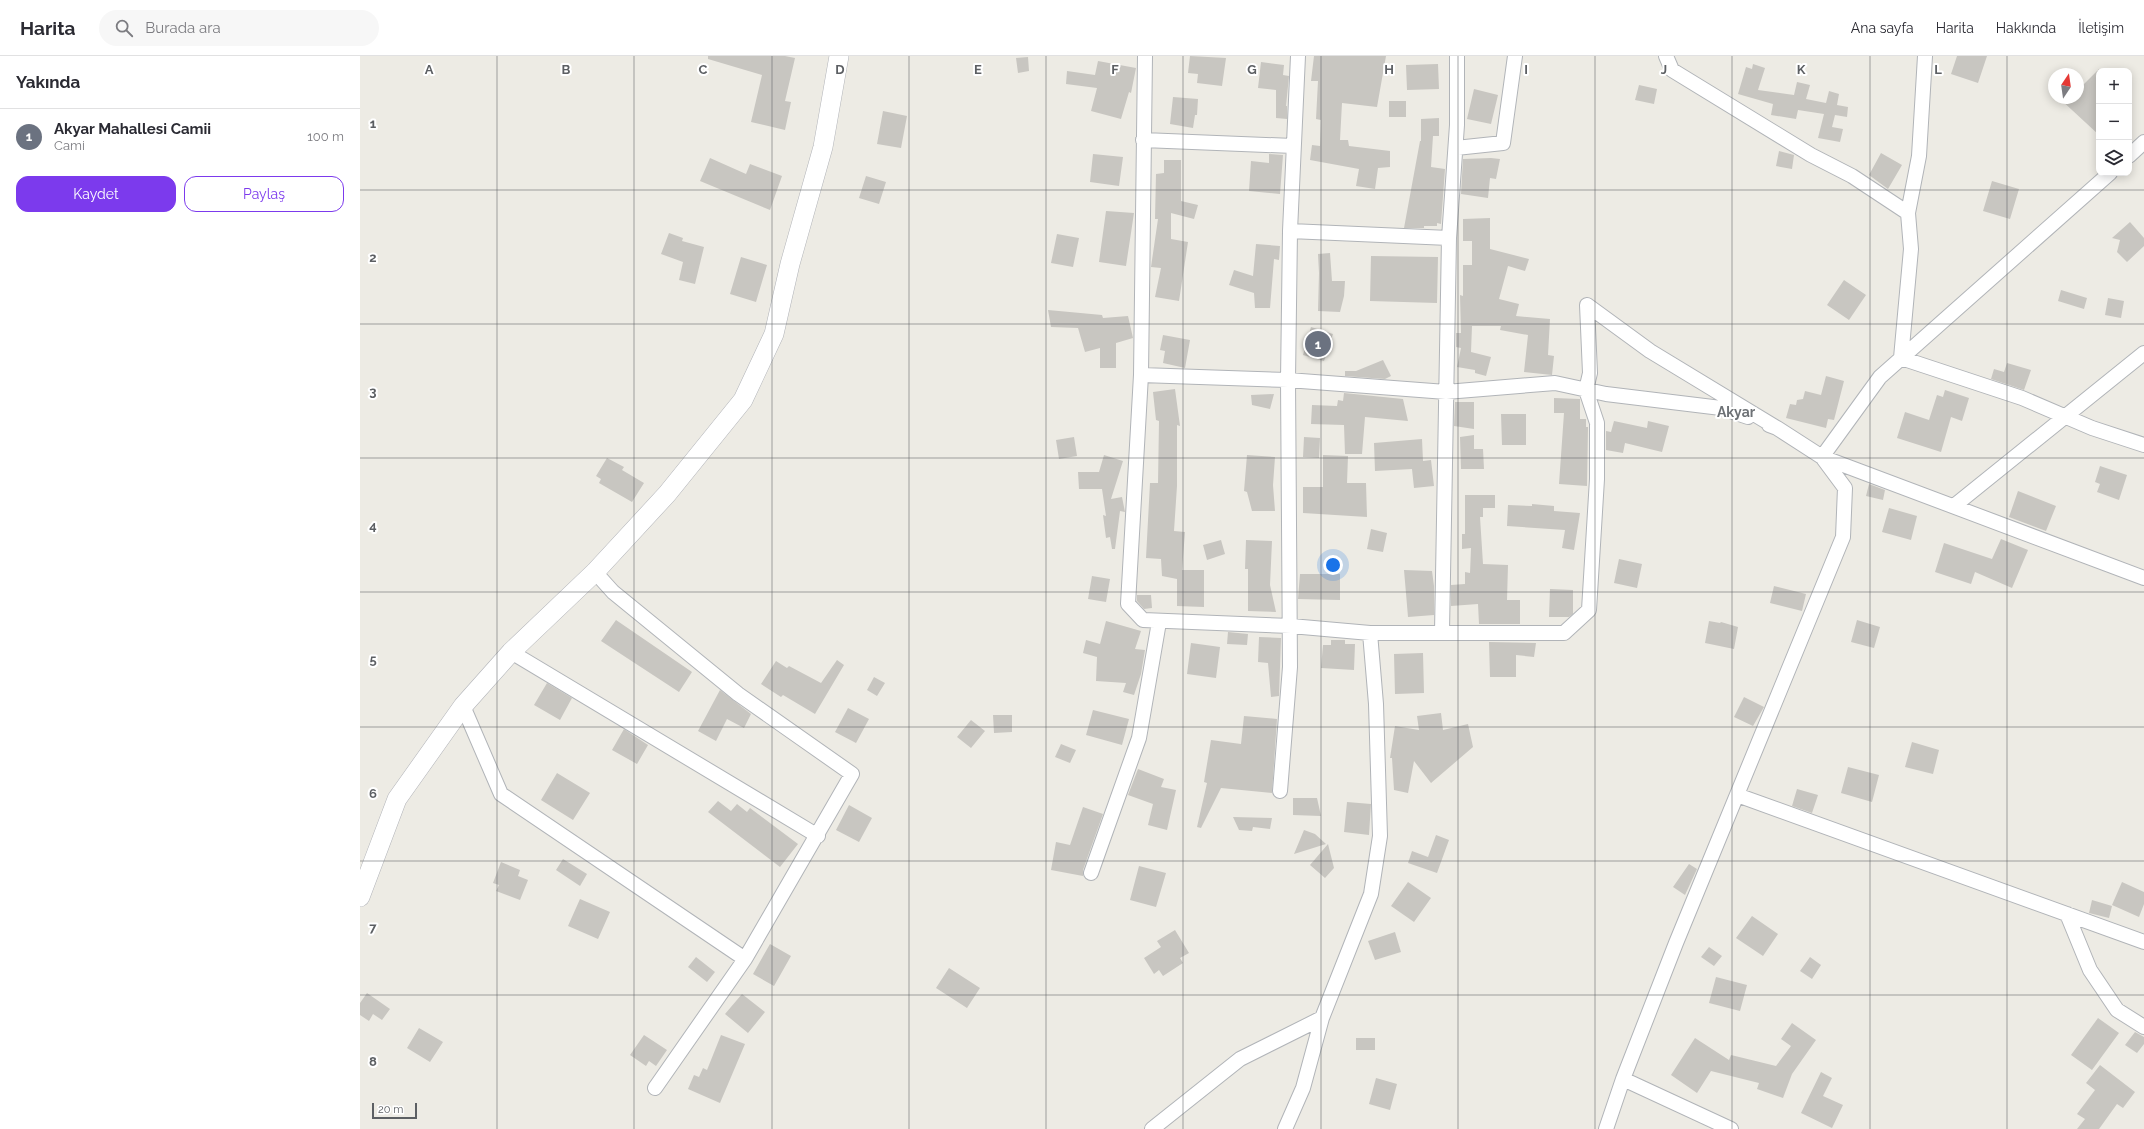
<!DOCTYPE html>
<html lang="tr">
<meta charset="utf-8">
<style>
body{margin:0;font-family:Raleway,sans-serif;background:#f7f7f7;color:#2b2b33}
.controls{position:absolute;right:12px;top:12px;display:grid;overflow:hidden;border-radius:8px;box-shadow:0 2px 10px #0003}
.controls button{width:36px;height:36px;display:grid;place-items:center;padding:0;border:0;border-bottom:1px solid #e1e1e2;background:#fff;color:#2b2b33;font:20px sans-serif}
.compass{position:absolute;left:1688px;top:12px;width:36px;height:36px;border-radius:50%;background:#fff;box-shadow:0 2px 10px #0003;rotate:13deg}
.scale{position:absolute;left:12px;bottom:10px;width:45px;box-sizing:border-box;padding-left:4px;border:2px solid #5c5f63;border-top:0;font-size:11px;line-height:14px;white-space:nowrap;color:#5c5f63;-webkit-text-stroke:3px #fff;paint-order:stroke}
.you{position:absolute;left:973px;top:509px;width:14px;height:14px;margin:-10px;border:3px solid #fff;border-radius:50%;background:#1a73e8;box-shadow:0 0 0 6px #1a73e833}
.badge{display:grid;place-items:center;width:26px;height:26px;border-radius:50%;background:#7c3aed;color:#fff;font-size:13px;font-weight:700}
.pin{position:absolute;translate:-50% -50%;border:2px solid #fff;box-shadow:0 1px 4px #0006}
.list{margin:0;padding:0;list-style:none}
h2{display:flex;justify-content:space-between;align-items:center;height:52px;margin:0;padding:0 16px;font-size:17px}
h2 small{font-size:13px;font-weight:400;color:#7c7c81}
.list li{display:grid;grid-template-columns:26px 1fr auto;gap:12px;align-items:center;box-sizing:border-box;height:56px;padding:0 16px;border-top:1px solid #e1e1e2}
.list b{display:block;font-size:15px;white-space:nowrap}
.list p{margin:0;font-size:13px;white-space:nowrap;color:#7c7c81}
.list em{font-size:13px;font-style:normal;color:#7c7c81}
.actions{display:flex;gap:8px;padding:12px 16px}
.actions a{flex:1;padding:9px 0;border:1px solid #7c3aed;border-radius:12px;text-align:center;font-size:14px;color:#7c3aed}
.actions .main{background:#7c3aed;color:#fff}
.icon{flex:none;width:22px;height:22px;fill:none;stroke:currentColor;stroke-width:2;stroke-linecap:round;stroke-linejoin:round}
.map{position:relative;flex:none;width:1784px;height:1073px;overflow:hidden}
header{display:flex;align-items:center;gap:24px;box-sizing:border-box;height:56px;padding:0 20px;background:#fff;border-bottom:1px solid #e1e1e2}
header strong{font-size:19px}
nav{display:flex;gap:22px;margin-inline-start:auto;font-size:14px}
.search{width:280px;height:36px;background:#f7f7f7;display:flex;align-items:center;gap:10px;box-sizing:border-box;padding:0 14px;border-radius:22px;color:#7c7c81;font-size:15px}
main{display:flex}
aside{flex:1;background:#fff}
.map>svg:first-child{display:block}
.building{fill:#c8c6c1}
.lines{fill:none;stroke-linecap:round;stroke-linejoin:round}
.minor-casing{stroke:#b1b4b8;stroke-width:16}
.secondary-casing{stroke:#b1b3b8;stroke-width:20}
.minor{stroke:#fff;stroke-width:14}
.secondary{stroke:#fff;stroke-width:19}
.grid{fill:none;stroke:#5c5f63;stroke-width:1;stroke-opacity:0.55}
.labels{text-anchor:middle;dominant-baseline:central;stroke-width:4;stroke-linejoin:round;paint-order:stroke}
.district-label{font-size:14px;font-weight:bold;fill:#6d7175;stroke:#fff}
.grid-label{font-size:13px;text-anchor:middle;font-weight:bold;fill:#5c5f63;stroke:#fff;stroke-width:4;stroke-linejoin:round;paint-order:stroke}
</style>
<header>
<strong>Harita</strong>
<div class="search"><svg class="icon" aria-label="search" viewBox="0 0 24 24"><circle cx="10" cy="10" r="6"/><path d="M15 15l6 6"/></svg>Burada ara</div>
<nav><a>Ana sayfa</a><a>Harita</a><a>Hakkında</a><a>İletişim</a></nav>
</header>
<main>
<aside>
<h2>Yakında<small></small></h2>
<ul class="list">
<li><span class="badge" style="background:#6b7280">1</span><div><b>Akyar Mahallesi Camii</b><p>Cami</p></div><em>100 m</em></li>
</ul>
<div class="actions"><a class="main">Kaydet</a><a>Paylaş</a></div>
</aside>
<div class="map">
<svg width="1784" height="1073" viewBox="0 0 1784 1073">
<rect width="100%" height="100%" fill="#edebe4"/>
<!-- building -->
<path class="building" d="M 348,0 L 425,0 L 435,2 L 425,45 L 431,46 L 425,74 L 391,66 L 402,19 L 348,3 Z
M 830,0 L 866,2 L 862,30 L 837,27 L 838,18 L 828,17 Z
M 954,0 L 1026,0 L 1017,51 L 982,47 L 980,84 L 988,84 L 989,90 L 1030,95 L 1030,111 L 1018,112 L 1015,133 L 996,130 L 999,113 L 950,104 L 952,89 L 960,90 L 961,64 L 956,63 L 958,25 L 951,25 Z
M 1597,0 L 1627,0 L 1618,27 L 1591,18 Z
M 668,1 L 669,15 L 658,17 L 656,2 Z
M 738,5 L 776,12 L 771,37 L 769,36 L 761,63 L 731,55 L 737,32 L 706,28 L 707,15 L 735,19 Z
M 901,6 L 924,9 L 923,19 L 929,20 L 926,50 L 927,50 L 927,63 L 916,62 L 916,34 L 898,32 Z
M 1078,8 L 1079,33 L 1047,34 L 1046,9 Z
M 1393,8 L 1405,12 L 1398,34 L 1434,39 L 1437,26 L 1450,29 L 1446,43 L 1466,47 L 1469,35 L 1479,38 L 1477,49 L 1488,51 L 1487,61 L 1475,59 L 1472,71 L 1483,73 L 1480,86 L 1458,82 L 1464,58 L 1438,54 L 1436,63 L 1411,59 L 1413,48 L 1378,38 L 1386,11 L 1392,13 Z
M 1739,13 L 1739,79 L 1699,42 L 1718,42 L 1718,22 L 1724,28 Z
M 1279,29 L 1297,33 L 1294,48 L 1275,44 Z
M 1114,33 L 1138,39 L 1131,68 L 1107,63 Z
M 813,41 L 838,43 L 837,59 L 835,59 L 833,72 L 810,68 Z
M 1029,45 L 1046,45 L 1046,61 L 1029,61 Z
M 523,55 L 547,60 L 541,92 L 517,88 Z
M 1079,62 L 1079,80 L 1073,80 L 1071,111 L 1085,113 L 1081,168 L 1077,167 L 1077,170 L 1064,170 L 1064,172 L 1044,172 L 1060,85 L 1061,85 L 1061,63 Z
M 1419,95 L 1434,99 L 1432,113 L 1416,110 Z
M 1521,97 L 1542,109 L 1528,133 L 1509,119 Z
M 733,98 L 763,101 L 759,130 L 730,126 Z
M 909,98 L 923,99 L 920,138 L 889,135 L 891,105 L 909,107 Z
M 350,102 L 386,118 L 390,108 L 422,120 L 410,154 L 340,125 Z
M 1131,102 L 1140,103 L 1136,123 L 1130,122 L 1128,142 L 1101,138 L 1103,103 Z
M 804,104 L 821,104 L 821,145 L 838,149 L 834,163 L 811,157 L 811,183 L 828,186 L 819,245 L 795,241 L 801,212 L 791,211 L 798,163 L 795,163 L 796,118 L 804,117 Z
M 506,120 L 526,126 L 519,148 L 499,142 Z
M 1632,125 L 1659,133 L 1650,163 L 1623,155 Z
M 746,155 L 774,157 L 766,210 L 739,206 Z
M 1130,162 L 1130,193 L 1169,203 L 1165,215 L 1148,210 L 1139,243 L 1159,248 L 1156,260 L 1190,263 L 1188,299 L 1194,300 L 1192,319 L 1164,316 L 1168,279 L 1140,274 L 1141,270 L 1112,270 L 1111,296 L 1131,301 L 1126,320 L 1115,317 L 1115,314 L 1097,311 L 1101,292 L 1096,291 L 1096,277 L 1101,277 L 1100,239 L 1103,240 L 1103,209 L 1112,209 L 1112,185 L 1103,185 L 1103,163 Z
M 1770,166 L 1784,182 L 1784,190 L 1767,206 L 1757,196 L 1760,184 L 1752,182 Z
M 309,177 L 323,182 L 322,185 L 344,191 L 335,228 L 319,224 L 323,206 L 301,198 Z
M 697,178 L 719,182 L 713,211 L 691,207 Z
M 896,188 L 920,190 L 919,204 L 914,203 L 910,252 L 895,252 L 894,237 L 869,229 L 874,214 L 893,220 Z
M 970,197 L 972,225 L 985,225 L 984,240 L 980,256 L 958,255 L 959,217 L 958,198 Z
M 1011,200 L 1078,201 L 1077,247 L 1010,245 Z
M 381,201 L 407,209 L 396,246 L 370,238 Z
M 1484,224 L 1506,239 L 1489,264 L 1467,249 Z
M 1701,234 L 1727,242 L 1724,253 L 1698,245 Z
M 1748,242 L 1764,245 L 1761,262 L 1745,259 Z
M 688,254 L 742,259 L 743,262 L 768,260 L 773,282 L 756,287 L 756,312 L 740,312 L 740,292 L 725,296 L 718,272 L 691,271 Z
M 951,271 L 973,278 L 964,305 L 943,299 Z
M 803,279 L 830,284 L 825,312 L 803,307 L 805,295 L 800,294 Z
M 1023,304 L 1031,320 L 1025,323 L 985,320 L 985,315 L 996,315 Z
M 1647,307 L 1671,314 L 1664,334 L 1631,323 L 1634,313 L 1644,316 Z
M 1466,320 L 1484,325 L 1474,364 L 1468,363 L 1466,372 L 1426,362 L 1430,348 L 1436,349 L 1437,344 L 1443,343 L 1445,335 L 1461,339 Z
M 815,333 L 820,370 L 817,369 L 817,430 L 814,475 L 825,476 L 822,514 L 844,514 L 844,551 L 817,550 L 817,523 L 802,520 L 801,503 L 786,502 L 790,427 L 798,427 L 799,365 L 796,364 L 793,336 Z
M 1585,334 L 1609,342 L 1602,365 L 1591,361 L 1581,396 L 1537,382 L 1545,356 L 1569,364 L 1577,339 L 1583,341 Z
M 984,337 L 1043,343 L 1048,365 L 1005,361 L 1002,398 L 985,398 L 984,369 L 951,368 L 952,349 L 977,350 L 978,344 L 983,345 Z
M 914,338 L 910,353 L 892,349 L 891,339 Z
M 1194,342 L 1220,343 L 1220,363 L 1226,363 L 1226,371 L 1228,371 L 1227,430 L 1199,428 L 1204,357 L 1194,357 Z
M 1095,346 L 1114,346 L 1114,373 L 1094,370 Z
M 1141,358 L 1166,358 L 1166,389 L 1142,389 Z
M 1254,365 L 1287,372 L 1288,365 L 1309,370 L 1302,396 L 1265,387 L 1263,397 L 1246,394 L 1246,375 L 1251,376 Z
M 1114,379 L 1114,393 L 1123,393 L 1124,413 L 1101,413 L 1100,381 Z
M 714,381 L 717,400 L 699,403 L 696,384 Z
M 944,381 L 960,382 L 959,402 L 943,401 Z
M 1062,383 L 1063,405 L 1071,404 L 1074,430 L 1054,432 L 1052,413 L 1015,415 L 1014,387 Z
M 744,399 L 763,405 L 751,443 L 762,441 L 765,456 L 760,455 L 755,493 L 752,493 L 750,481 L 746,482 L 743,459 L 746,460 L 742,433 L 719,433 L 718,416 L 739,416 Z
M 887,399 L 915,401 L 913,429 L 915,455 L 892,455 L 887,436 L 884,435 Z
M 963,399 L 988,400 L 987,427 L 1006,427 L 1007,461 L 943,457 L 943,431 L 963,431 Z
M 247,402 L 264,411 L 262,414 L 284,427 L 272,446 L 239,427 L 241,423 L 236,420 Z
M 1740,410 L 1767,419 L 1759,444 L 1737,436 L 1740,428 L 1735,426 Z
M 1509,428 L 1525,434 L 1523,444 L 1506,440 Z
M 1658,435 L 1696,450 L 1686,475 L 1649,461 Z
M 1105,439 L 1135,439 L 1135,452 L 1123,452 L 1123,461 L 1120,461 L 1123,508 L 1148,509 L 1147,544 L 1160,544 L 1160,568 L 1119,568 L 1118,548 L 1091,550 L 1091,529 L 1105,528 L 1105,516 L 1110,517 L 1111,492 L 1102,493 L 1102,478 L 1105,478 Z
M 1172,448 L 1194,450 L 1194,455 L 1220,457 L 1214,494 L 1202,492 L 1205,474 L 1147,470 L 1148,449 L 1172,450 Z
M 1529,452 L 1557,460 L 1551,484 L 1522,476 Z
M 1011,473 L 1027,477 L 1023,496 L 1007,493 Z
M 1641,483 L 1668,494 L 1652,532 L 1615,516 L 1611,528 L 1575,516 L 1584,487 L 1632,503 Z
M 861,484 L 865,498 L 847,504 L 843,489 Z
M 886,484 L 912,485 L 910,529 L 916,556 L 888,555 L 888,513 L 885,513 Z
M 1259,503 L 1282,508 L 1277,532 L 1254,527 Z
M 1044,514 L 1072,515 L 1074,530 L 1074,559 L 1048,561 Z
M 940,518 L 980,518 L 980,544 L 938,543 Z
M 732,520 L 750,523 L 746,546 L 728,543 Z
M 1414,530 L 1446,538 L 1442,555 L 1410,547 Z
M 1190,533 L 1213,534 L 1213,558 L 1209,561 L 1189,561 Z
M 777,539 L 791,539 L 792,552 L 784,553 L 777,545 Z
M 256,564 L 332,616 L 319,636 L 241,585 Z
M 1497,564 L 1520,571 L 1514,592 L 1491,586 Z
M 746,565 L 781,575 L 775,593 L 785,594 L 781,618 L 774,639 L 763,636 L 766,627 L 736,625 L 737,601 L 723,597 L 726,584 L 740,588 Z
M 1349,565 L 1360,567 L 1361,566 L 1378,571 L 1374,593 L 1345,587 Z
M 868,576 L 888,578 L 887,589 L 867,588 Z
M 899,581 L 921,582 L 919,640 L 911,641 L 908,607 L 898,606 Z
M 971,584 L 985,584 L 985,588 L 995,588 L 994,614 L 961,612 L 963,589 L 971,589 Z
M 1129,586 L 1176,587 L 1174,601 L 1156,599 L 1156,621 L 1130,621 Z
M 831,587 L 860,591 L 856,622 L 827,618 Z
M 1063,597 L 1064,637 L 1035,638 L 1034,598 Z
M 477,604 L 484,609 L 455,658 L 423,639 L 421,641 L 401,628 L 416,605 L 427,612 L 429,610 L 461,627 Z
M 514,621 L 525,627 L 517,640 L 507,634 Z
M 187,627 L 212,642 L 200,664 L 174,649 Z
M 360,634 L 391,658 L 384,672 L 367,663 L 356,685 L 338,675 Z
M 1384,641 L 1404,651 L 1393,670 L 1374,661 Z
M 488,652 L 509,663 L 496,687 L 475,676 Z
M 733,654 L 769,663 L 762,689 L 726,679 Z
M 1081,657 L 1083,674 L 1108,668 L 1113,691 L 1071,727 L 1054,705 L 1048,737 L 1034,734 L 1032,702 L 1030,702 L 1035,670 L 1059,674 L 1057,660 Z
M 633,659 L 652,659 L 652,676 L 634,677 Z
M 884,660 L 917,663 L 912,737 L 861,732 L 841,772 L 837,771 L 847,727 L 844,726 L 851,684 L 881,688 Z
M 611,664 L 625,675 L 611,692 L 597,681 Z
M 264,673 L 288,689 L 277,708 L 252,694 Z
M 1552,686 L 1579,694 L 1573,718 L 1545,711 Z
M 701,688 L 716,694 L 710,707 L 695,701 Z
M 1488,711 L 1519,719 L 1512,746 L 1481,737 Z
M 778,713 L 804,723 L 801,731 L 816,734 L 807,774 L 788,769 L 793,748 L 768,739 Z
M 197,717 L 230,737 L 213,764 L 181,744 Z
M 1437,733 L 1458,739 L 1452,757 L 1432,750 Z
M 933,742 L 957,742 L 961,760 L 933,759 Z
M 358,745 L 371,755 L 377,748 L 387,756 L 390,752 L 438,788 L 420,811 L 348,756 Z
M 987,746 L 1011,748 L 1009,779 L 984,776 Z
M 489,749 L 512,762 L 499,786 L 476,774 Z
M 723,751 L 743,758 L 723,814 L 723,820 L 691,814 L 696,786 L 710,789 Z
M 873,761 L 912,762 L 910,773 L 893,771 L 892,775 L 879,774 Z
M 944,774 L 955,778 L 966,788 L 934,798 Z
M 1076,779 L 1089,784 L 1077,817 L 1048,807 L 1052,795 L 1068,801 Z
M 968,788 L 974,812 L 965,822 L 950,809 Z
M 203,803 L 227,818 L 220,830 L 196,814 Z
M 141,806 L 160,814 L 158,820 L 168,824 L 160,844 L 136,835 L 139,829 L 133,827 Z
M 1329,808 L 1337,813 L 1325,839 L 1313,831 Z
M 779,810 L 806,817 L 796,851 L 770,844 Z
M 1048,826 L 1071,842 L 1054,866 L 1031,850 Z
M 1762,826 L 1784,836 L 1784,848 L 1779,861 L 1752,849 Z
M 220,843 L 250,856 L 238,883 L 208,870 Z
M 1732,844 L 1752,850 L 1749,862 L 1729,857 Z
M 1392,860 L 1418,878 L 1403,900 L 1376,882 Z
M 815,874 L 829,897 L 820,902 L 823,907 L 803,920 L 799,914 L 794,918 L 784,902 L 801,891 L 797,885 Z
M 1035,876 L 1041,896 L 1015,904 L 1008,885 Z
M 410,888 L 431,900 L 414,930 L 393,918 Z
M 1349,891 L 1362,900 L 1354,910 L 1341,901 Z
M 336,901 L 355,916 L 347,926 L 328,911 Z
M 1450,901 L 1461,909 L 1452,923 L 1440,915 Z
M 589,912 L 620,932 L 607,952 L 576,932 Z
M 1356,921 L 1387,929 L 1380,955 L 1349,947 Z
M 7,937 L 30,953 L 22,964 L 13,958 L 9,965 L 0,959 L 0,947 Z
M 382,938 L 405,956 L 388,977 L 365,958 Z
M 1738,962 L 1759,977 L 1732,1014 L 1711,999 Z
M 1432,967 L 1456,984 L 1432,1018 L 1423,1042 L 1397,1033 L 1399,1027 L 1351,1015 L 1337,1037 L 1311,1019 L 1335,982 L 1369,1004 L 1371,999 L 1416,1010 L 1431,990 L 1421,983 Z
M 59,972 L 83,986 L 70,1006 L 47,992 Z
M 1775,976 L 1784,981 L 1784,988 L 1777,997 L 1765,989 Z
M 284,979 L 307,994 L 296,1010 L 289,1005 L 286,1010 L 270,999 Z
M 361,979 L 385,988 L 360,1047 L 328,1033 L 334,1019 L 339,1021 L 343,1012 L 347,1014 Z
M 996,982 L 1015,982 L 1015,994 L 996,994 Z
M 1740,1009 L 1775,1036 L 1763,1052 L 1757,1048 L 1739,1073 L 1717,1073 L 1725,1063 L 1717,1058 L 1735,1034 L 1726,1027 Z
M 1461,1016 L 1472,1022 L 1463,1040 L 1483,1049 L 1472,1072 L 1441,1057 Z
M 1016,1022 L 1037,1028 L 1030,1054 L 1009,1048 Z"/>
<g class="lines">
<defs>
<path id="minor" d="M 785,0 L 781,319 L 768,548 L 783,564 L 931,570 L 1010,577 L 1204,577 L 1229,554 L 1237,423 L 1237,367 L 1226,334 L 1230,317 L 1227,249 L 1290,295 L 1417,372
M 1306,0 L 1312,14 L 1451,99 L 1492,120 L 1548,157
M 1565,0 L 1559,100 L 1548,157 L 1551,193 L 1541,302 L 1662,342 L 1732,372 L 1784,389
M 783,84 L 933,90
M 1096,92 L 1143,87 L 1155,0
M 1769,100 L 1784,86
M 930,175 L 1089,182
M 781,319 L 928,324 L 1086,336 L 1195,327 L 1246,338 L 1361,352 L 1388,361
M 1409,369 L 1417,372 L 1462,401 L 1784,522
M 1594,450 L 1784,297
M 235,516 L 253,536 L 378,638 L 492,718 L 385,903 L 295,1032
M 1082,576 L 1089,182 L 1097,69 L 1097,0
M 151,596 L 458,780
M 103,650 L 141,738 L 385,903
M 920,735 L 930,611 L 928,324 L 930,175 L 938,0
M 1377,739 L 1784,886
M 731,817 L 779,682 L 799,566
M 1707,858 L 1730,914 L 1757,954 L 1784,971
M 1263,1023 L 1371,1073
M 792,1073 L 880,1003 L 962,962
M 925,1073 L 943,1032 L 962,962 L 1011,838 L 1020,780 L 1016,648 L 1010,577
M 1246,1073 L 1263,1023 L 1316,887 L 1483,481 L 1485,432 L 1462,401 L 1520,321 L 1750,117"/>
<path id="secondary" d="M 0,841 L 37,743 L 103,650 L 151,596 L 235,516 L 307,438 L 383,344 L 414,278 L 430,208 L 463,91 L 479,0"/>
</defs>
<!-- minor casing -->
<use href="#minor" class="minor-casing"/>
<!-- secondary casing -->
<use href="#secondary" class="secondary-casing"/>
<!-- minor -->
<use href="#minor" class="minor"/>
<!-- secondary -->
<use href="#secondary" class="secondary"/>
</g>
<!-- grid -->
<path class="grid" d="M 137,0 L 137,1073M 274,0 L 274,1073M 412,0 L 412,1073M 549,0 L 549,1073M 686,0 L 686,1073M 823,0 L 823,1073M 961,0 L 961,1073M 1098,0 L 1098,1073M 1235,0 L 1235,1073M 1372,0 L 1372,1073M 1510,0 L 1510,1073M 1647,0 L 1647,1073M 0,134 L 1784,134M 0,268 L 1784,268M 0,402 L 1784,402M 0,536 L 1784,536M 0,671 L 1784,671M 0,805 L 1784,805M 0,939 L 1784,939"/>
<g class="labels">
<!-- district labels -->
<g class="district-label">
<text x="1376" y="356">Akyar</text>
</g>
</g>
<g class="grid-label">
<text x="69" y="18">A</text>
<text x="206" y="18">B</text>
<text x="343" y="18">C</text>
<text x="480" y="18">D</text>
<text x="618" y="18">E</text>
<text x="755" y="18">F</text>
<text x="892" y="18">G</text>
<text x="1029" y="18">H</text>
<text x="1166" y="18">I</text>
<text x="1304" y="18">J</text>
<text x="1441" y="18">K</text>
<text x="1578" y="18">L</text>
<text x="13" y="72">1</text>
<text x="13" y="206">2</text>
<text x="13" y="340">3</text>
<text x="13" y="474">4</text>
<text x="13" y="608">5</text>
<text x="13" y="742">6</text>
<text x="13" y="876">7</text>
<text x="13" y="1010">8</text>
</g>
</svg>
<div class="controls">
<button>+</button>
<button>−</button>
<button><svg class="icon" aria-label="layers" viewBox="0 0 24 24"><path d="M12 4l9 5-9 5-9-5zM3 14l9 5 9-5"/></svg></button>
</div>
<svg class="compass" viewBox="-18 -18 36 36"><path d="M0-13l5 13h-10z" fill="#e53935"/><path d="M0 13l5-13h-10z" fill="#7c7c81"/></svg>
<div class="scale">20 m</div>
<div class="you"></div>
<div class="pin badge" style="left:958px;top:288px;background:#6b7280">1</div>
</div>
</main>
